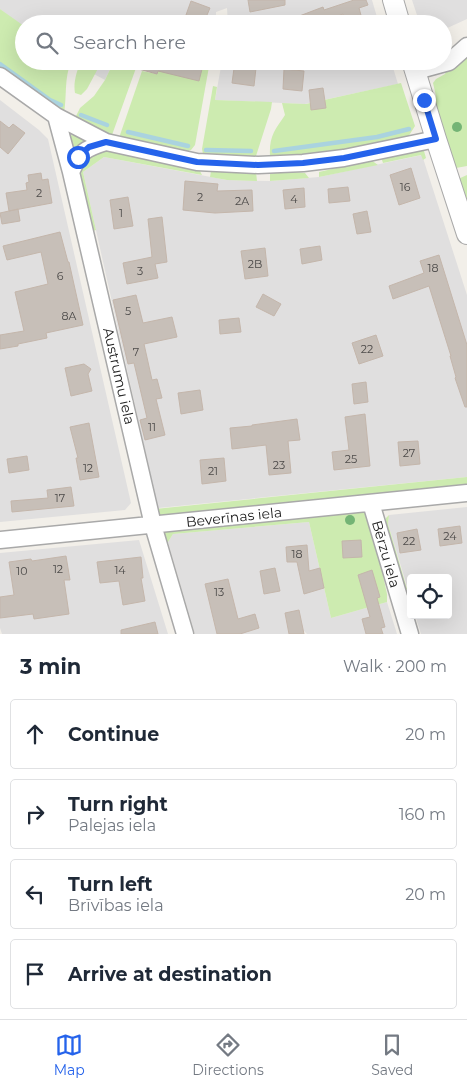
<!DOCTYPE html>
<meta charset="utf-8">
<style>
body{margin:0;font-family:Montserrat,sans-serif;background:#f6f6f7;color:#1f2937}
.controls{position:absolute;right:15px;bottom:15px;display:grid;overflow:hidden;border-radius:5px;box-shadow:0 5px 20px #0002}
.controls button{width:45px;height:45px;display:grid;place-items:center;padding:0;border:0;border-bottom:1px solid #e0e1e3;background:#fff;color:#1f2937;font:25px sans-serif}
.stop{position:absolute;width:15px;height:15px;margin:-11px;border:4px solid #2563eb;border-radius:50%;background:#fff}
.stop.end{background:#2563eb;border-color:#fff;box-shadow:0 1px 5px #0008}
.list{margin:0;padding:0;list-style:none}
h2{display:flex;justify-content:space-between;align-items:center;height:65px;margin:0;padding:0 20px;font-size:21px}
h2 small{font-size:16px;font-weight:400;color:#747a83}
.list li{display:grid;grid-template-columns:32px 1fr auto;gap:15px;align-items:center;box-sizing:border-box;height:70px;margin:0 10px 10px;padding:0 10px;border:1px solid #e0e1e3;border-radius:5px}
.list b{display:block;font-size:19px;white-space:nowrap}
.list p{margin:0;font-size:16px;white-space:nowrap;color:#747a83}
.list em{font-size:16px;font-style:normal;color:#747a83}
.icon{flex:none;width:28px;height:28px;fill:none;stroke:currentColor;stroke-width:2;stroke-linecap:round;stroke-linejoin:round}
.map{position:relative;flex:none;width:467px;height:634px;overflow:hidden}
.search{position:absolute;background:#fff;box-shadow:0 5px 20px #0002;left:15px;right:15px;top:15px;height:55px;display:flex;align-items:center;gap:12px;box-sizing:border-box;padding:0 18px;border-radius:28px;color:#747a83;font-size:19px}
.sheet{height:385px;background:#fff}
nav{display:flex;justify-content:space-around;align-items:center;box-sizing:border-box;height:70px;border-top:1px solid #e0e1e3;background:#fff;font-size:14px;color:#747a83}
nav a{display:grid;justify-items:center;gap:2px}
nav .on{color:#2563eb}
.map>svg:first-child{display:block}
.residential{fill:#e0dfdf}
.grass{fill:#cdebb0}
.lines{fill:none;stroke-linecap:round;stroke-linejoin:round}
.stream{stroke:#aad3df;stroke-width:4.5}
.building{fill:#c7bfb8;stroke:#c4b6ab}
.minor-casing{stroke:#a9a9a9;stroke-width:19}
.tertiary-casing{stroke:#a9a9a9;stroke-width:22}
.minor{stroke:#fff;stroke-width:16}
.tertiary{stroke:#fff;stroke-width:20}
.tree{fill:#74b475}
.route{stroke:#2563eb;stroke-width:6}
.labels{text-anchor:middle;dominant-baseline:central;stroke-width:4;stroke-linejoin:round;paint-order:stroke}
.number-label{font-size:11px;fill:#4b4948}
.street-label{font-size:14px;fill:#222;stroke:#fff}
</style>
<div class="map">
<svg width="467" height="634" viewBox="0 0 467 634">
<rect width="100%" height="100%" fill="#f2efe9"/>
<!-- residential -->
<path class="residential" d="M 0,0 L 372,0 L 379,24 L 228,24 L 227,8 L 216,12 L 216,24 L 197,24 L 179,20 L 178,24 L 24,24 L 24,28 L 0,9 Z
M 412,0 L 467,0 L 467,19 L 443,30 L 443,24 L 420,24 Z
M 70,61 L 114,61 L 105,80 Z
M 222,61 L 391,61 L 398,84 L 305,104 L 215,100 Z
M 0,100 L 39,130 L 48,139 L 131,503 L 125,510 L 0,522 Z
M 422,155 L 467,295 L 467,477 L 158,508 L 83,172 L 104,157 L 227,180 L 270,181 L 319,177 Z
M 467,507 L 467,634 L 421,634 L 415,615 L 448,615 L 448,578 L 411,578 L 411,599 L 388,524 L 389,515 Z
M 309,522 L 331,618 L 387,602 L 397,634 L 307,634 L 303,630 L 289,634 L 195,634 L 168,542 L 173,534 Z
M 139,540 L 168,634 L 2,634 L 0,628 L 0,553 Z"/>
<!-- grass -->
<path class="grass" d="M 0,9 L 24,26 L 24,61 L 71,62 C 64,79 67,95 64,113 L 0,71 Z
M 467,49 L 467,166 L 456,168 L 434,100 L 436,96 L 433,83 L 436,79 L 445,74 L 448,65 Z
M 81,61 L 102,61 L 87,89 L 81,95 L 75,93 C 73,83 77,70 81,61 Z
M 114,61 L 135,61 L 136,68 L 112,135 L 77,122 L 75,118 L 80,108 L 94,96 L 105,80 Z
M 161,61 L 210,61 L 195,145 L 191,150 L 185,152 L 121,138 L 120,135 L 142,71 L 157,74 Z
M 401,83 L 415,126 L 408,137 L 328,155 L 273,159 L 270,156 C 269,136 275,130 285,115 L 282,103 L 306,104 Z
M 213,86 L 217,87 L 215,100 L 272,102 L 271,109 L 256,156 C 240,159 219,160 203,154 L 202,149 Z
M 70,135 L 83,136 L 85,141 L 83,145 L 76,150 L 72,150 Z
M 106,149 L 199,169 L 202,175 L 104,157 L 83,172 L 96,230 L 90,232 L 78,179 L 79,166 L 92,154 Z
M 419,149 L 424,151 L 426,158 L 423,160 L 421,155 L 383,163 L 381,157 Z
M 371,160 L 378,165 L 319,177 L 319,172 Z
M 211,171 L 256,172 L 257,181 L 227,180 L 210,177 Z
M 283,171 L 305,173 L 309,178 L 270,181 L 270,174 Z
M 467,175 L 467,208 L 458,179 Z
M 467,477 L 467,484 L 157,516 L 155,509 Z
M 360,510 L 368,514 L 373,529 L 387,594 L 387,602 L 331,618 L 309,522 L 173,534 L 168,542 L 163,542 L 163,531 Z
M 389,515 L 388,524 L 407,589 L 403,591 L 385,524 L 386,518 Z"/>
<g class="lines">
<!-- stream -->
<path class="stream" d="M 0,64 L 50,100 L 61,105
M 81,115 L 107,125
M 128,132 L 188,146
M 206,150 L 251,151
M 274,151 L 377,137 L 409,129"/>
</g>
<!-- building -->
<path class="building" d="M 248,0 L 285,0 L 285,5 L 250,12 Z
M 354,0 L 366,0 L 368,5 L 359,8 L 362,19 L 346,24 L 343,14 L 319,24 L 281,24 L 281,23 L 323,7 L 324,10 Z
M 191,1 L 210,8 L 204,22 L 186,15 Z
M 124,61 L 204,61 L 199,81 L 158,71 L 157,74 L 124,65 Z
M 235,61 L 252,61 L 251,67 L 256,68 L 254,86 L 232,83 Z
M 284,69 L 304,71 L 302,91 L 283,89 Z
M 323,88 L 326,108 L 311,110 L 309,90 Z
M 0,121 L 9,128 L 13,124 L 25,133 L 8,154 L 0,147 Z
M 411,168 L 420,198 L 399,205 L 390,175 Z
M 41,173 L 42,180 L 48,179 L 52,203 L 9,211 L 6,193 L 27,190 L 26,183 L 29,182 L 28,175 Z
M 185,181 L 218,184 L 217,191 L 252,190 L 253,211 L 215,213 L 183,210 Z
M 348,187 L 350,201 L 329,203 L 328,189 Z
M 304,188 L 305,207 L 285,209 L 283,190 Z
M 128,197 L 133,226 L 114,229 L 110,200 Z
M 18,209 L 20,221 L 2,224 L 0,213 Z
M 367,211 L 371,232 L 357,234 L 353,214 Z
M 162,217 L 167,262 L 155,264 L 158,278 L 127,284 L 123,263 L 152,257 L 148,219 Z
M 60,232 L 68,262 L 69,262 L 83,325 L 46,333 L 47,338 L 18,344 L 18,346 L 0,349 L 0,335 L 24,331 L 15,292 L 48,284 L 41,252 L 7,260 L 3,246 Z
M 320,246 L 322,260 L 302,264 L 300,249 Z
M 265,248 L 268,276 L 245,279 L 241,251 Z
M 439,255 L 467,345 L 467,407 L 465,407 L 455,378 L 456,377 L 450,356 L 451,356 L 429,286 L 393,299 L 389,286 L 424,273 L 420,261 Z
M 263,294 L 281,304 L 274,316 L 256,307 Z
M 136,295 L 143,323 L 172,317 L 177,337 L 144,344 L 152,380 L 157,379 L 162,398 L 156,399 L 165,435 L 145,440 L 140,420 L 147,418 L 134,363 L 128,364 L 113,300 Z
M 239,318 L 241,332 L 220,334 L 219,320 Z
M 376,335 L 383,356 L 359,364 L 352,343 Z
M 84,364 L 91,369 L 88,374 L 92,391 L 71,396 L 65,368 Z
M 366,382 L 368,402 L 354,404 L 352,384 Z
M 200,390 L 203,410 L 181,414 L 178,393 Z
M 365,414 L 370,466 L 334,470 L 332,452 L 349,450 L 345,417 Z
M 297,419 L 300,440 L 288,441 L 291,473 L 269,475 L 266,445 L 232,449 L 230,428 L 252,426 L 252,425 Z
M 89,423 L 99,477 L 80,480 L 76,458 L 78,458 L 70,427 Z
M 418,441 L 420,464 L 400,466 L 398,442 Z
M 27,456 L 29,470 L 9,473 L 7,459 Z
M 224,458 L 226,481 L 202,484 L 200,460 Z
M 71,487 L 74,506 L 12,512 L 11,501 L 48,498 L 47,490 Z
M 460,526 L 462,543 L 440,546 L 438,529 Z
M 417,529 L 421,550 L 400,553 L 397,533 Z
M 361,540 L 362,557 L 343,558 L 342,541 Z
M 307,545 L 309,571 L 320,568 L 324,588 L 304,594 L 297,562 L 287,562 L 286,547 Z
M 66,556 L 70,580 L 64,580 L 69,614 L 34,619 L 33,614 L 0,618 L 0,597 L 14,595 L 9,562 L 31,559 L 32,561 Z
M 141,557 L 143,578 L 141,578 L 145,601 L 123,605 L 119,581 L 100,583 L 97,562 Z
M 275,568 L 280,591 L 264,594 L 260,571 Z
M 372,570 L 380,597 L 377,598 L 385,627 L 381,628 L 383,634 L 366,634 L 362,619 L 370,617 L 358,575 Z
M 228,579 L 238,619 L 255,614 L 259,628 L 240,634 L 217,634 L 205,584 Z
M 299,610 L 304,634 L 289,634 L 285,613 Z
M 155,622 L 158,634 L 121,634 L 121,630 Z"/>
<g class="lines">
<defs>
<path id="minor" d="M 416,71 L 449,62 L 467,46
M 0,76 L 56,116 L 106,142 L 197,162 L 258,165 L 303,163 L 344,158 L 436,139
M 56,116 L 71,172 L 153,525 L 185,634
M 71,172 C 81,151 84,149 106,142
M 371,503 L 410,634
M 0,540 L 467,493"/>
<path id="tertiary" d="M 393,0 L 400,24
M 412,61 L 436,139 L 467,234"/>
</defs>
<!-- minor casing -->
<use href="#minor" class="minor-casing"/>
<!-- tertiary casing -->
<use href="#tertiary" class="tertiary-casing"/>
<!-- minor -->
<use href="#minor" class="minor"/>
<!-- tertiary -->
<use href="#tertiary" class="tertiary"/>
</g>
<!-- trees -->
<g class="tree">
<circle cx="457" cy="127" r="5"/>
<circle cx="350" cy="520" r="5"/>
</g>
<g class="lines">
<!-- route -->
<path class="route" d="M 78,157 L 89,147 L 106,142 L 197,162 L 258,165 L 303,163 L 344,158 L 436,139 L 424,100"/>
</g>
<g class="labels">
<!-- number labels -->
<g class="number-label">
<text x="405" y="187">16</text>
<text x="39" y="193">2</text>
<text x="200" y="197">2</text>
<text x="294" y="199">4</text>
<text x="242" y="201">2A</text>
<text x="121" y="213">1</text>
<text x="255" y="264">2B</text>
<text x="433" y="268">18</text>
<text x="140" y="271">3</text>
<text x="60" y="276">6</text>
<text x="128" y="311">5</text>
<text x="69" y="316">8A</text>
<text x="367" y="349">22</text>
<text x="136" y="352">7</text>
<text x="152" y="427">11</text>
<text x="409" y="453">27</text>
<text x="351" y="459">25</text>
<text x="279" y="465">23</text>
<text x="88" y="468">12</text>
<text x="213" y="471">21</text>
<text x="60" y="498">17</text>
<text x="450" y="536">24</text>
<text x="409" y="541">22</text>
<text x="297" y="554">18</text>
<text x="58" y="569">12</text>
<text x="120" y="570">14</text>
<text x="22" y="571">10</text>
<text x="219" y="592">13</text>
</g>
<!-- street labels -->
<g class="street-label">
<text transform="translate(119 376) rotate(77)">Austrumu iela</text>
<text transform="translate(234 517) rotate(-6)">Beverīnas iela</text>
<text transform="translate(386 554) rotate(74)">Bērzu iela</text>
</g>
</g>
</svg>
<div class="controls">
<button><svg class="icon" aria-label="locate" viewBox="0 0 24 24"><circle cx="12" cy="12" r="6"/><path d="M12 2v4M12 18v4M2 12h4M18 12h4"/></svg></button>
</div>
<div class="stop" style="left:78px;top:157px"></div>
<div class="stop end" style="left:424px;top:100px"></div>
<div class="search"><svg class="icon" aria-label="search" viewBox="0 0 24 24"><circle cx="10" cy="10" r="6"/><path d="M15 15l6 6"/></svg>Search here</div>
</div>
<section class="sheet">
<h2>3 min<small>Walk · 200 m</small></h2>
<ul class="list">
<li><svg class="icon" aria-label="ahead" viewBox="0 0 24 24"><path d="M12 20V5M6 11l6-6 6 6"/></svg><div><b>Continue</b></div><em>20 m</em></li>
<li><svg class="icon" aria-label="right" viewBox="0 0 24 24"><path d="M7 20v-9h11M14 6l5 5-5 5"/></svg><div><b>Turn right</b><p>Palejas iela</p></div><em>160 m</em></li>
<li><svg class="icon" aria-label="left" viewBox="0 0 24 24"><path d="M17 20v-9H6M10 6l-5 5 5 5"/></svg><div><b>Turn left</b><p>Brīvības iela</p></div><em>20 m</em></li>
<li><svg class="icon" aria-label="arrive" viewBox="0 0 24 24"><path d="M6 21V4h12l-3 4 3 4H6"/></svg><div><b>Arrive at destination</b></div></li>
</ul>
</section>
<nav>
<a class="on"><svg class="icon" aria-label="map" viewBox="0 0 24 24"><path d="M3 6l6-2 6 2 6-2v14l-6 2-6-2-6 2zM9 4v14M15 6v14"/></svg>Map</a>
<a><svg class="icon" aria-label="directions" viewBox="0 0 24 24"><path d="M12 3l9 9-9 9-9-9zM9 14v-3h6M13 9l2 2-2 2"/></svg>Directions</a>
<a><svg class="icon" aria-label="saved" viewBox="0 0 24 24"><path d="M7 4h10v16l-5-4-5 4z"/></svg>Saved</a>
</nav>
